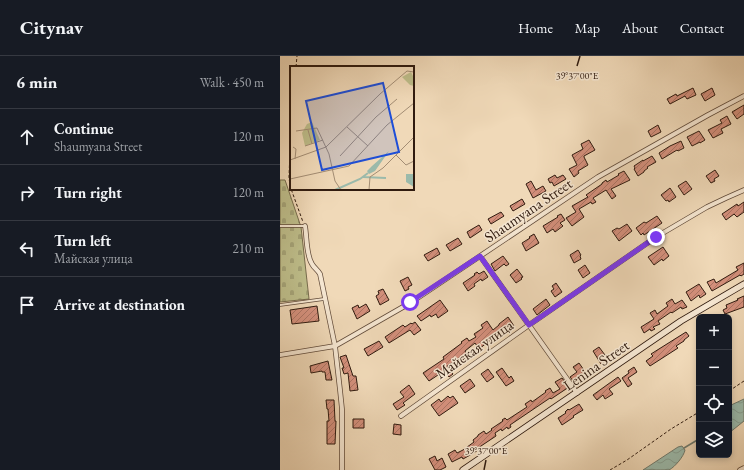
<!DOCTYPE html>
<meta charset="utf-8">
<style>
body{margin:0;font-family:"EB Garamond",serif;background:#242831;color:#f1f3f6}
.controls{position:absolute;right:12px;bottom:12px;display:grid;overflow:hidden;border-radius:6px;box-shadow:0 2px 6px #0003}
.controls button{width:36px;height:36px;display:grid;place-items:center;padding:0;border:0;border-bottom:1px solid #363941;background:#171b24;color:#f1f3f6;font:20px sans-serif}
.stop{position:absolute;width:12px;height:12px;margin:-9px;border:3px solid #7c3aed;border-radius:50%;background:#fff}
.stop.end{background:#7c3aed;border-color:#fff;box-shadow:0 1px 4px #0008}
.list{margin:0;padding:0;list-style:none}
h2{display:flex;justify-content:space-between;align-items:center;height:52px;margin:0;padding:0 16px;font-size:17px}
h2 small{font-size:13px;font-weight:400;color:#9ea1a6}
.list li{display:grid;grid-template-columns:26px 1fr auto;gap:12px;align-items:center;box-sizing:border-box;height:56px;padding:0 16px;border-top:1px solid #363941}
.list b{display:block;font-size:15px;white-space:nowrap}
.list p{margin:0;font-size:13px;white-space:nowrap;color:#9ea1a6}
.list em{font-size:13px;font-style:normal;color:#9ea1a6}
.icon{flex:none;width:22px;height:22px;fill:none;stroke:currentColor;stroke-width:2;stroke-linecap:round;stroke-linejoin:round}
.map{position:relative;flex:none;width:464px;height:414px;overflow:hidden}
header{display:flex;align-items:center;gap:24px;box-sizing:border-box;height:56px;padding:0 20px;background:#171b24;border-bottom:1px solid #363941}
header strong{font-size:19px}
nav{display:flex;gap:22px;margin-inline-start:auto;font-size:14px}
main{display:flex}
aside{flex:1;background:#171b24}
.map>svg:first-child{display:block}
.cemetery{fill:url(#cemetery-stones);stroke:#776c4d}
.water{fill:url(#water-waves);stroke:#707a6d}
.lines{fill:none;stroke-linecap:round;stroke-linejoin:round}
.stream{stroke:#707a6d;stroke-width:1.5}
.building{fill:url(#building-hatch);stroke:#301b0f}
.lane-casing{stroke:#604a39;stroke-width:3.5}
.street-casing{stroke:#604a39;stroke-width:5.5}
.secondary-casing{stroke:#301b0f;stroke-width:7}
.path{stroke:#301b0f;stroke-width:1;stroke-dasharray:3 2;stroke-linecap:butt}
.lane{stroke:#f5e6d1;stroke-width:2}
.street{stroke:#f5e6d1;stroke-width:4}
.secondary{stroke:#f5e6d1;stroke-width:5.5}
.route{stroke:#7c3aed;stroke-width:5}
.ticks{fill:none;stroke:#301b0f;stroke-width:1.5}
.labels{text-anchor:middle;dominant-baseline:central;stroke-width:3;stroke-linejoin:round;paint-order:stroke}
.street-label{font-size:15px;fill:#301b0f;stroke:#f5e6d1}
.inset-river{fill:none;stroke:#9bbaab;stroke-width:2}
.inset-road{fill:none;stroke:#a38d74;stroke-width:1}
.view{fill:#1d4ed8;fill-opacity:0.15;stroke:#1d4ed8;stroke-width:2}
.inset-edge{fill:none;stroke:#301b0f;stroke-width:2}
.ticks-label{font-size:10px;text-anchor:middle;fill:#301b0f;stroke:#f5e6d1;stroke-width:3;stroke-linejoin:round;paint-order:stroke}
</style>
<header>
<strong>Citynav</strong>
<nav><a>Home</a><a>Map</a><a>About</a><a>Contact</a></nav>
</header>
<main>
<aside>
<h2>6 min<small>Walk · 450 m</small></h2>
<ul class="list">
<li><svg class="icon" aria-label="ahead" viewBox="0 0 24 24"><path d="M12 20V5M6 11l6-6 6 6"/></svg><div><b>Continue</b><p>Shaumyana Street</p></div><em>120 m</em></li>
<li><svg class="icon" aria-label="right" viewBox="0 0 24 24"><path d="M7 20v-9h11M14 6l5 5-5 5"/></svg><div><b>Turn right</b></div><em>120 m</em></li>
<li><svg class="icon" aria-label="left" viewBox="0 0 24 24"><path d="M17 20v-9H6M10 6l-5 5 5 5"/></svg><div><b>Turn left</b><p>Майская улица</p></div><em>210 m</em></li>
<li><svg class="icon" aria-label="arrive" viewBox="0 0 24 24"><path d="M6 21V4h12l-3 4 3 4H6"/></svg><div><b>Arrive at destination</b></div></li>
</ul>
</aside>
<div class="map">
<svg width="464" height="414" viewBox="0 0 464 414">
<defs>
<pattern id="cemetery-stones" width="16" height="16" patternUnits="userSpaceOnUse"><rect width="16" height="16" fill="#bebe8b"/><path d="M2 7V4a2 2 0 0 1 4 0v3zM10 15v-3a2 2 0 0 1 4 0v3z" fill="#a4a377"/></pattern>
<pattern id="water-waves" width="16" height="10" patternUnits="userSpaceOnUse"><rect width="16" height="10" fill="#9bbaab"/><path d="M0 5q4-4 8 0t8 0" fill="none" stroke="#869f92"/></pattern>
<pattern id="building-hatch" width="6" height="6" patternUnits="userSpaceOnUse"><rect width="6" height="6" fill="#d38f7b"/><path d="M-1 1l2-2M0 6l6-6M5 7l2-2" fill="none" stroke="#ac7463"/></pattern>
</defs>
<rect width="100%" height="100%" fill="#f0d9b8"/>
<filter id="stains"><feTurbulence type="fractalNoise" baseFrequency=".005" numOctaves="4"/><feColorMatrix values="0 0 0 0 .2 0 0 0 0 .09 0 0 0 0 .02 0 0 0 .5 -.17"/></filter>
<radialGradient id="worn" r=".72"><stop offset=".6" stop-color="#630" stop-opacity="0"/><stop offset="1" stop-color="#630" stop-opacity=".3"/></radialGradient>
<!-- cemetery -->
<path class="cemetery" d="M 0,124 L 5,124 L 21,171 L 29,243 L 0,246 Z"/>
<!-- water -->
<path class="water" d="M 464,343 L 464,365 L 449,377 L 449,350 Z
M 402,390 L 405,394 C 404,400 395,411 389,414 C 385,414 369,414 363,414 L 398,391 Z"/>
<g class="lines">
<!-- stream -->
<path class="stream" d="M 404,392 L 419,383"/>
</g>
<!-- building -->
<path class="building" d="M 413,32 L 416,39 L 407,43 L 405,40 L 390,48 L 387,43 L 396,38 L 397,40 Z
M 432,32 L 435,39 L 425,45 L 421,38 Z
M 464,49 L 464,58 L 457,63 L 452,56 Z
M 447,60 L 451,68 L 441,73 L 443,77 L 433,82 L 428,74 L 442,67 L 440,64 Z
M 378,69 L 381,76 L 371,81 L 368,75 Z
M 419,75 L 425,84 L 420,87 L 420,86 L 412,90 L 407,81 Z
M 309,84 L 315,94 L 304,100 L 304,101 L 308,109 L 298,115 L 299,117 L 294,121 L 289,113 L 297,109 L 292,99 L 303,93 L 301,88 Z
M 401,85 L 404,92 L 398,95 L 397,94 L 382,103 L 379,97 L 390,90 Z
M 372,100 L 376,106 L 367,111 L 368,112 L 364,115 L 364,116 L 358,120 L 354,113 L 355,112 L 354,110 L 363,104 L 363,105 Z
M 435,114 L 439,120 L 434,123 L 435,125 L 431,127 L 426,120 Z
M 344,115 L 350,124 L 331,133 L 336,140 L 332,143 L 326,134 L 313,142 L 316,146 L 312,148 L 311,146 L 299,153 L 304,161 L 292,170 L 286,162 L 296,156 L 292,150 L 308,141 L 306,139 L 322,128 L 322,127 L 326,124 L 327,126 L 339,119 L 338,118 Z
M 275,119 L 277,122 L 283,119 L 286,123 L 274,130 L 272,126 L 270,127 L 268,123 Z
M 251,125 L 256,134 L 263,130 L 266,135 L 253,142 L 246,128 Z
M 406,125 L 412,133 L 404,139 L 398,130 Z
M 390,132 L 396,141 L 389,146 L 388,144 L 386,145 L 381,139 Z
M 242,143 L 245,148 L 233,155 L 230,150 Z
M 464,146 L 464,156 L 457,161 L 454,158 L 446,164 L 442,158 L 457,148 L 458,150 Z
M 221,156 L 224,160 L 211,168 L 208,163 Z
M 281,158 L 285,164 L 280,167 L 283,170 L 275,176 L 273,173 L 267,177 L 263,170 L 278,161 L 277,160 Z
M 377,160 L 382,167 L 364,179 L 363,177 L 361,179 L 356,172 L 364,166 L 366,167 Z
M 347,168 L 352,175 L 339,185 L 332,175 L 337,172 L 339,173 Z
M 199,169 L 202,174 L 190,182 L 187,176 Z
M 254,178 L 259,187 L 246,195 L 242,187 L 250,182 L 249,181 Z
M 178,182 L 182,188 L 170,195 L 166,189 Z
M 383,191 L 389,200 L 383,205 L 382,203 L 374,209 L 368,201 Z
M 157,192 L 160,198 L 148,205 L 144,199 Z
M 298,194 L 301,199 L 300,200 L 301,203 L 294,207 L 290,199 Z
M 223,200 L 229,208 L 226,210 L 224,208 L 215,215 L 211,208 Z
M 464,207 L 464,218 L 461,220 L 460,219 L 432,235 L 427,226 L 434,223 L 436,227 L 458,214 L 456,211 Z
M 305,209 L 310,217 L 303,222 L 298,214 Z
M 237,213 L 243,221 L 241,222 L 242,223 L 236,227 L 230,219 Z
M 204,215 L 208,221 L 202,225 L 201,223 L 194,228 L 195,230 L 188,235 L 183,227 L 195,219 L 194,218 L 197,216 L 199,218 Z
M 128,221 L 132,229 L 128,231 L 129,233 L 125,235 L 120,225 Z
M 276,227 L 282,236 L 275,241 L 271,235 L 274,233 L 272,230 Z
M 419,228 L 426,238 L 420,242 L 419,239 L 411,245 L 406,236 Z
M 103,233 L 109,244 L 100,249 L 96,240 L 99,238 L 98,235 Z
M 464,240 L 464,251 L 445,258 L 443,254 L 447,252 L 446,249 L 458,244 L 457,243 Z
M 266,243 L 270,249 L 257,259 L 253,253 Z
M 392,243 L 395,248 L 402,244 L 407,251 L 402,253 L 401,251 L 392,257 L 391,256 L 378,265 L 380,268 L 373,271 L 375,273 L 371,275 L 370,273 L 364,277 L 361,271 L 374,263 L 370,257 L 375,254 L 377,258 L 388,250 L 386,247 Z
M 160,244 L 168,255 L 158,262 L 156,258 L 151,261 L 150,259 L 141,265 L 137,260 Z
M 86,248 L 90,255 L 77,263 L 72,252 L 78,249 L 79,252 Z
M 37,250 L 39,265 L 12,268 L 10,254 Z
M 228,261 L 234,270 L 218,281 L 217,279 L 199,293 L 195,287 L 185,295 L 188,300 L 181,305 L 179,302 L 167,310 L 173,318 L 169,321 L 164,315 L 149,325 L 143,317 L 164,303 L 163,301 L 182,287 L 181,286 L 187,282 L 189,285 L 196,281 L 194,278 L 203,272 L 201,269 L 207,265 L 213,274 L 219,269 L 219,268 Z
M 135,266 L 141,274 L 134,279 L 130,274 L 109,287 L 105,281 L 123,269 L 125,271 L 131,267 L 132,268 Z
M 406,276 L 409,280 L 404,284 L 404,285 L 396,290 L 398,292 L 370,310 L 366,305 L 373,300 L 371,298 Z
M 99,285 L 103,291 L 88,300 L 84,293 Z
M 319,291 L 328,303 L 321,308 L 313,295 Z
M 66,299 L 73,320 L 76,320 L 78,334 L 70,335 L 68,317 L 64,318 L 62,312 L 64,312 L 60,301 Z
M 48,305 L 52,324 L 46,324 L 45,316 L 42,316 L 42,315 L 31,317 L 30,310 Z
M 299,307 L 306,317 L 294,326 L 290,321 L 297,316 L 293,311 Z
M 354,311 L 357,316 L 348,322 L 352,328 L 348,331 L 342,322 L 349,317 L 348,315 Z
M 222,312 L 229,322 L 231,320 L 234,325 L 226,330 L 216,316 Z
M 208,313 L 214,321 L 207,326 L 201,318 Z
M 338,321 L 341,325 L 329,333 L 333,338 L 325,343 L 323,339 L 317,344 L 313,339 Z
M 282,322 L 289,331 L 271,343 L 270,342 L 230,369 L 231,371 L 228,373 L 227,371 L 222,375 L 221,373 L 215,377 L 216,380 L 201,390 L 197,393 L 198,394 L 192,398 L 183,403 L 182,401 L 172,406 L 168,398 L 175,394 L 177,397 L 183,394 L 194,386 L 193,384 L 198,380 L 198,379 L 204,375 L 206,378 L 212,374 L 211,373 L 223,365 L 222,364 L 225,362 L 227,364 L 247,351 L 245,348 L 251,344 L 252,346 L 266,336 L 265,335 L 270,332 L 273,337 L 280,333 L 275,326 Z
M 190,323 L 195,330 L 185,337 L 180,330 Z
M 129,329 L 135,338 L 123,347 L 125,349 L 117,354 L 113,348 L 124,341 L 120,336 Z
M 168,340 L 170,342 L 173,340 L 178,347 L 159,360 L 151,349 L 159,343 L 161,346 Z
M 46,344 L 54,344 L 55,365 L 56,365 L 55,388 L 47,388 L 47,365 L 49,365 L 48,353 L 47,353 Z
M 299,348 L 303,354 L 293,360 L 294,361 L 282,369 L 278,362 L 286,357 L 285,356 L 288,353 L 289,354 Z
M 73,363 L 84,363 L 84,372 L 73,372 Z
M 114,368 L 121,369 L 121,379 L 113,378 Z
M 155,400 L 157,405 L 162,402 L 166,411 L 160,414 L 155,414 L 149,403 Z"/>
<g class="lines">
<defs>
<path id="lane" d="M 0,170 L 25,170
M 0,249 L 44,243"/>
<path id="street" d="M 25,170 C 27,181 26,199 32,208 C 34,212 38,214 40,218 L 55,290 L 60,334 L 62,353 L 62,414
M 200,200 L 297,337
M 0,299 L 55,290 L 130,247 L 318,121 L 428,59 L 464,40
M 121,360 L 249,269 L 376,181 L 427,151 L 446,142 L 464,134
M 460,414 L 464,412"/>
<path id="secondary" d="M 183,414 L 401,265 L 464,228"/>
</defs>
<!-- lane casing -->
<use href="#lane" class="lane-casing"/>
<!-- street casing -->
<use href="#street" class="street-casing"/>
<!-- secondary casing -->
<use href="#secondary" class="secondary-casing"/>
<!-- path -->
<path class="path" d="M 16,11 L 17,0
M 11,69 L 9,121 L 10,130 L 23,166
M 449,335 L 464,325
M 330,414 L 347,404 L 391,373 L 419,356"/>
<!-- lane -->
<use href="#lane" class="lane"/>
<!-- street -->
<use href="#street" class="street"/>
<!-- secondary -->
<use href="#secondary" class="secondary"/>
</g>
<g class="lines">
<!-- route -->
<path class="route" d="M 130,246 L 200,200 L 249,269 L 376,181"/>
</g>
<!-- ticks -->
<path class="ticks" d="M 297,10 L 300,0M 204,414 L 206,404"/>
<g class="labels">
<!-- street labels -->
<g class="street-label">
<text transform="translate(248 154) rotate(-34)">Shaumyana Street</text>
<text transform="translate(194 293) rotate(-35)">Майская улица</text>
<text transform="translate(316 309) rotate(-35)">Lenina Street</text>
</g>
</g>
<!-- overview -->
<g transform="translate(10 10)">
<rect width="124" height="124" fill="#f0d9b8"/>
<path d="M 121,6 L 124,12 L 124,20 L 120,19 L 112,11 Z" fill="#bebe8b"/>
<path d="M 22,56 L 30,74 L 15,80 L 12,67 L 17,58 Z" fill="#bebe8b"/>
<path d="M 99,85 L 85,105 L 79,108 L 77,105 L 82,100 ZM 116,108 L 124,108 L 124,121 L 116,116 Z" fill="#9bbaab"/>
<path class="inset-river" d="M 73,111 L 96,112M 45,124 L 70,113 L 78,107"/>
<path class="inset-road" d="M 57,61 L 78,80M 18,64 L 22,78M 6,65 L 27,62 L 39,88 L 45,115 L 51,124M 15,80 L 33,74M 3,81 L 6,83 L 5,93M 106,89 L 116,99 L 124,95M 50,90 L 86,51 L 107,33M 0,94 L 36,81 L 90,28 L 117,5 L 124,6M 0,113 L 59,100 L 97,59 L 124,37M 79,124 L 80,111 L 93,102 L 124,71"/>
<path class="view" d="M 93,17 L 109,86 L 32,104 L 16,35 Z"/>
<rect width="124" height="124" class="inset-edge"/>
</g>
<g class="ticks-label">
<text x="297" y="23">39°37'00"E</text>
<text x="206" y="398">39°37'00"E</text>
</g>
<rect width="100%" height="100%" filter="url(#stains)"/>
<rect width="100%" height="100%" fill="url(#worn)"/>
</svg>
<div class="controls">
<button>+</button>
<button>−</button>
<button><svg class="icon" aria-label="locate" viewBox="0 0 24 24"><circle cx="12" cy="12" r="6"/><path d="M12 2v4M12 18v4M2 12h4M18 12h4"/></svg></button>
<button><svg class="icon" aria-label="layers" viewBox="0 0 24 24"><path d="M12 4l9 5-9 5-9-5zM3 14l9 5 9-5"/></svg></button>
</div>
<div class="stop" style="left:130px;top:246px"></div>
<div class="stop end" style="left:376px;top:181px"></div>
</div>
</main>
